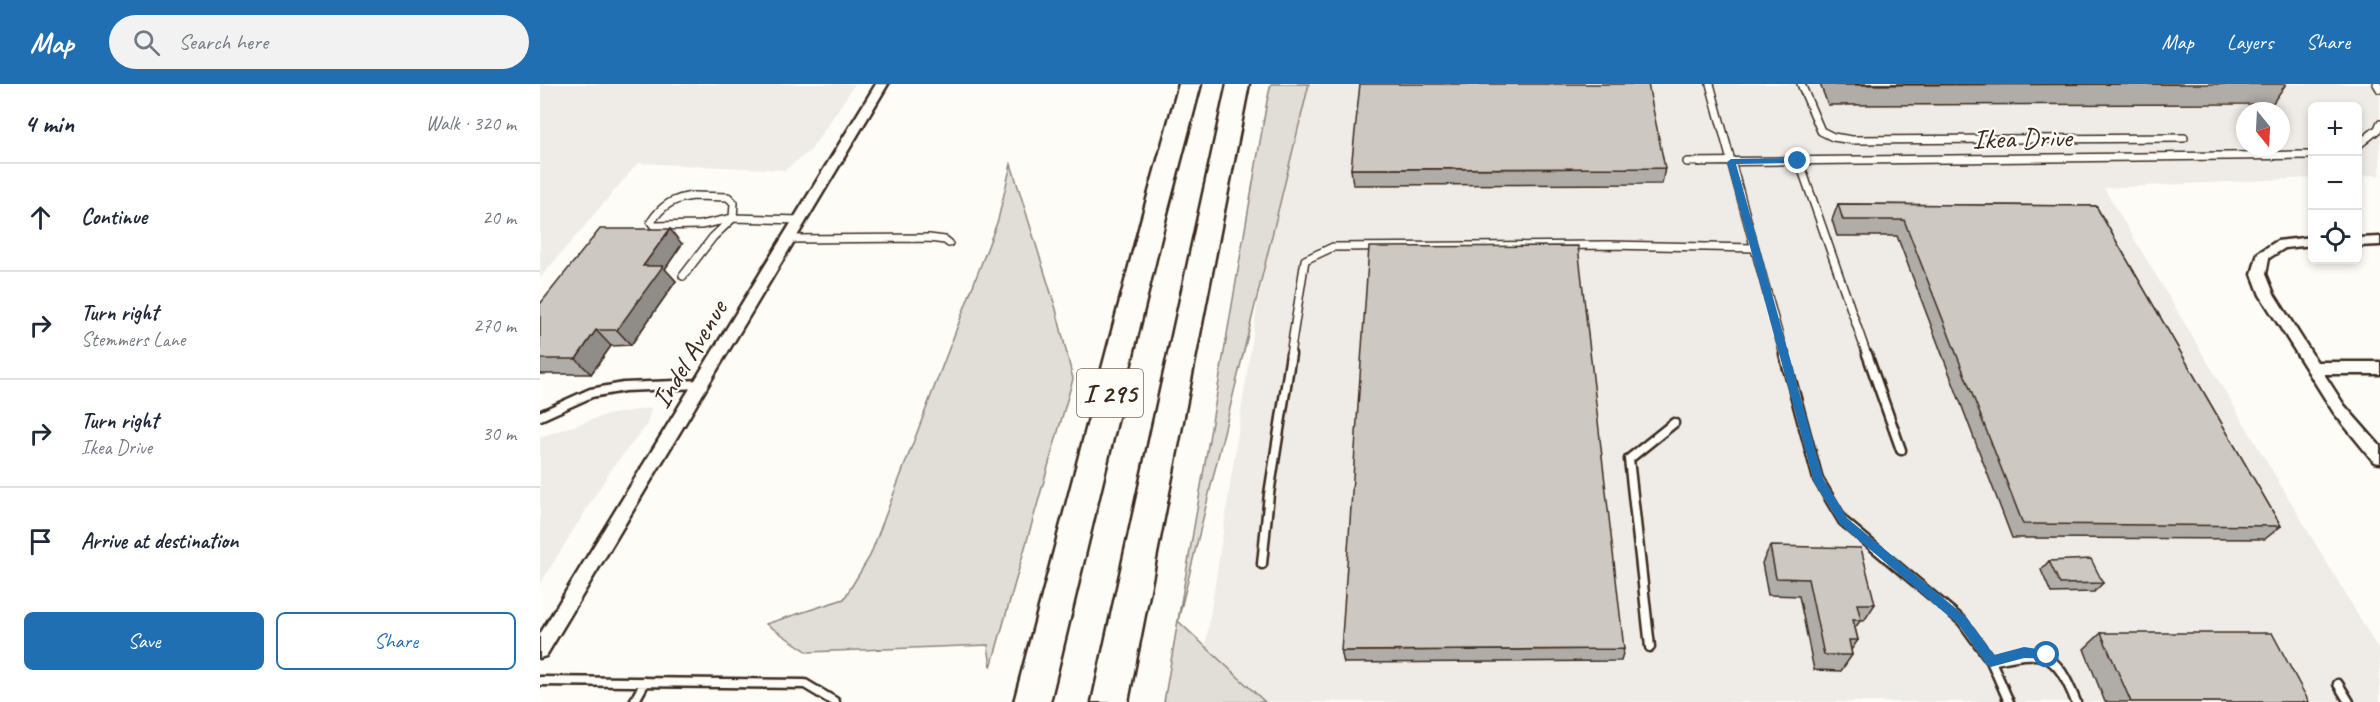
<!DOCTYPE html>
<meta charset="utf-8">
<style>
body{margin:0;font-family:Caveat,sans-serif;background:#f2f2f3;color:#1f2937}
.controls{position:absolute;right:18px;top:18px;display:grid;overflow:hidden;border-radius:9px;box-shadow:0 3px 9px #0003}
.controls button{width:54px;height:54px;display:grid;place-items:center;padding:0;border:0;border-bottom:2px solid #e0e1e3;background:#fff;color:#1f2937;font:30px sans-serif}
.compass{position:absolute;left:1696px;top:18px;width:54px;height:54px;border-radius:50%;background:#fff;box-shadow:0 3px 9px #0003;rotate:162deg}
.stop{position:absolute;width:18px;height:18px;margin:-14px;border:4px solid #1f6fb2;border-radius:50%;background:#fff}
.stop.end{background:#1f6fb2;border-color:#fff;box-shadow:0 2px 6px #0008}
.list{margin:0;padding:0;list-style:none}
h2{display:flex;justify-content:space-between;align-items:center;height:78px;margin:0;padding:0 24px;font-size:26px}
h2 small{font-size:20px;font-weight:400;color:#747a83}
.list li{display:grid;grid-template-columns:39px 1fr auto;gap:18px;align-items:center;box-sizing:border-box;height:108px;padding:0 24px;border-top:2px solid #e0e1e3}
.list b{display:block;font-size:22px;white-space:nowrap}
.list p{margin:0;font-size:20px;white-space:nowrap;color:#747a83}
.list em{font-size:20px;font-style:normal;color:#747a83}
.actions{display:flex;gap:12px;padding:18px 24px}
.actions a{flex:1;padding:14px 0;border:2px solid #1f6fb2;border-radius:9px;text-align:center;font-size:21px;color:#1f6fb2}
.actions .main{background:#1f6fb2;color:#fff}
.icon{flex:none;width:33px;height:33px;fill:none;stroke:currentColor;stroke-width:2;stroke-linecap:round;stroke-linejoin:round}
.map{position:relative;flex:none;width:1840px;height:618px;overflow:hidden}
header{display:flex;align-items:center;gap:36px;box-sizing:border-box;height:84px;padding:0 30px;background:#1f6fb2;color:#fff}
header strong{font-size:28px}
nav{display:flex;gap:33px;margin-inline-start:auto;font-size:21px}
.search{width:420px;height:54px;background:#f2f2f3;display:flex;align-items:center;gap:15px;box-sizing:border-box;padding:0 21px;border-radius:33px;color:#747a83;font-size:22px}
main{display:flex}
aside{flex:1;background:#fff}
.map>svg:first-child{display:block}
.built{fill:#efece7;fill-rule:evenodd}
.green{fill:#e1ded7;stroke:#8e847a;stroke-width:1.5}
.lines{fill:none;stroke-linecap:round;stroke-linejoin:round}
.lane-far1-casing{stroke:#3b2a1e;stroke-width:10}
.lane-casing{stroke:#3b2a1e;stroke-width:13}
.street-casing{stroke:#3b2a1e;stroke-width:5}
.highway-casing{stroke:#3b2a1e;stroke-width:5}
.lane-far1{stroke:#fdfcf7;stroke-width:7}
.lane{stroke:#fdfcf7;stroke-width:8}
.street{fill:#fdfcf7;fill-rule:evenodd}
.highway{fill:#fdfcf7;fill-rule:evenodd}
.wall{fill:#b0aca7;stroke:#3b2a1e;stroke-width:1.5}
.shaded-wall{fill:#908c88;stroke:#3b2a1e;stroke-width:1.5}
.building{fill:#cdc8c2;stroke:#3b2a1e;stroke-width:1.5}
.route{fill:#1f6fb2}
.labels{text-anchor:middle;dominant-baseline:central;stroke-width:4.5;stroke-linejoin:round;paint-order:stroke}
.shield{fill:#fdfcf7;stroke:#75695f;stroke-width:1.5}
.shield-label{font-size:27px;font-weight:bold;fill:#3b2a1e}
.street-label{font-size:28px;fill:#3b2a1e;stroke:#fdfcf7}
</style>
<header>
<strong>Map</strong>
<div class="search"><svg class="icon" aria-label="search" viewBox="0 0 24 24"><circle cx="10" cy="10" r="6"/><path d="M15 15l6 6"/></svg>Search here</div>
<nav><a>Map</a><a>Layers</a><a>Share</a></nav>
</header>
<main>
<aside>
<h2>4 min<small>Walk · 320 m</small></h2>
<ul class="list">
<li><svg class="icon" aria-label="ahead" viewBox="0 0 24 24"><path d="M12 20V5M6 11l6-6 6 6"/></svg><div><b>Continue</b></div><em>20 m</em></li>
<li><svg class="icon" aria-label="right" viewBox="0 0 24 24"><path d="M7 20v-9h11M14 6l5 5-5 5"/></svg><div><b>Turn right</b><p>Stemmers Lane</p></div><em>270 m</em></li>
<li><svg class="icon" aria-label="right" viewBox="0 0 24 24"><path d="M7 20v-9h11M14 6l5 5-5 5"/></svg><div><b>Turn right</b><p>Ikea Drive</p></div><em>30 m</em></li>
<li><svg class="icon" aria-label="arrive" viewBox="0 0 24 24"><path d="M6 21V4h12l-3 4 3 4H6"/></svg><div><b>Arrive at destination</b></div></li>
</ul>
<div class="actions"><a class="main">Save</a><a>Share</a></div>
</aside>
<div class="map">
<svg width="1840" height="618" viewBox="0 0 1840 618">
<rect width="100%" height="100%" fill="#fdfcf7"/>
<filter id="ink" filterUnits="userSpaceOnUse"><feTurbulence type="fractalNoise" baseFrequency=".0167" numOctaves="2"/><feDisplacementMap in="SourceGraphic" scale="12" xChannelSelector="R" yChannelSelector="G"/><feConvolveMatrix kernelMatrix="1 2 1 2 8 2 1 2 1" color-interpolation-filters="sRGB"/></filter>
<g filter="url(#ink)">
<!-- built -->
<path class="built" d="M 0,0 L 315,0 L 271,66 L 245,86 L 98,79 L 0,194 Z
M 751,0 L 1840,0 L 1840,91 L 1818,92 L 1818,22 L 1772,22 L 1772,94 L 1564,104 L 1840,568 L 1840,618 L 657,618 ZM 1705,27 L 1741,27 L 1741,63 L 1705,63 Z
M 111,324 L 107,341 L 72,384 L 0,500 L 0,353 L 66,331 Z"/>
<!-- green -->
<path class="green" d="M 731,0 L 769,0 L 638,537 L 725,618 L 624,618 L 727,17 Z
M 471,80 L 516,225 L 533,295 L 451,583 L 448,561 L 268,568 L 226,540 L 304,515 L 330,472 L 458,136 Z"/>
<g class="lines">
<defs>
<path id="lane-far1" d="M 1170,0 L 1244,271
M 1261,0 L 1281,47 L 1293,53 L 1312,56 L 1644,54
M 1837,0 L 1840,5
M 1818,61 L 1838,45 L 1840,40
M 1259,77 L 1327,271
M 1147,78 L 1772,71
M 154,112 L 188,113 L 194,119 L 193,134 L 161,141 L 114,142 L 111,138 C 122,121 134,114 154,112 Z
M 193,134 L 261,136
M 249,155 L 389,154 L 405,156 L 409,159
M 143,192 L 173,153 L 193,134
M 750,271 L 765,176 L 793,163 L 1068,161 L 1215,164"/>
<path id="lane" d="M 1244,270 L 1278,395 L 1303,437 L 1422,537 L 1451,577 L 1469,618
M 1327,270 L 1361,366
M 0,332 L 51,309 L 84,303 L 161,300
M 722,480 L 729,410 L 751,270
M 1110,563 L 1089,375 L 1134,339
M 1451,577 C 1504,565 1515,566 1536,618
M 0,597 L 265,600 L 295,618
M 1798,600 L 1809,618
M 94,618 L 105,598"/>
<path id="street" d="M 336,0 L 348,0 L 6,572 L 0,574 L 0,550 Z
M 1772,153 L 1772,161 L 1745,164 L 1729,174 L 1726,190 L 1734,210 L 1777,278 L 1840,278 L 1840,290 L 1784,290 L 1804,321 L 1840,362 L 1840,379 L 1834,378 L 1794,329 L 1720,211 L 1712,190 L 1718,169 L 1737,157 Z
M 1840,153 L 1840,161 L 1818,162 L 1818,154 Z"/>
<path id="highway" d="M 639,0 L 661,0 L 626,133 L 510,618 L 474,618 L 602,133 Z
M 687,0 L 709,0 L 588,618 L 552,618 Z"/>
</defs>
<!-- lane-far1 casing -->
<use href="#lane-far1" class="lane-far1-casing"/>
<!-- lane casing -->
<use href="#lane" class="lane-casing"/>
<!-- street casing -->
<use href="#street" class="street-casing"/>
<!-- highway casing -->
<use href="#highway" class="highway-casing"/>
<!-- lane-far1 -->
<use href="#lane-far1" class="lane-far1"/>
<!-- lane -->
<use href="#lane" class="lane"/>
<!-- street -->
<use href="#street" class="street"/>
<!-- highway -->
<use href="#highway" class="highway"/>
</g>
<!-- wall -->
<path class="wall" d="M 1280,0 L 1746,0 L 1732,20 L 1288,21 Z
M 1125,84 L 1122,100 L 813,101 L 811,85 Z
M 1298,120 L 1556,122 L 1741,442 L 1725,455 L 1472,454 L 1357,152 L 1297,152 L 1292,136 Z
M 142,160 L 125,185 L 136,197 L 91,261 L 71,262 L 51,290 L 0,290 L 0,220 Z
M 1230,462 L 1335,520 L 1324,537 L 1320,537 L 1315,544 L 1318,556 L 1311,566 L 1312,571 L 1301,587 L 1274,586 L 1259,512 L 1228,511 L 1222,479 Z
M 1509,477 L 1563,499 L 1554,508 L 1511,509 L 1501,486 Z
M 1561,549 L 1769,618 L 1565,618 L 1544,565 Z
M 1084,565 L 1081,577 L 804,579 L 801,567 Z"/>
<!-- shaded-wall -->
<path class="shaded-wall" d="M 130,145 L 142,160 L 125,185 L 136,197 L 91,261 L 77,246 L 103,182 Z
M 56,246 L 71,262 L 51,290 L 36,275 Z"/>
<!-- building -->
<path class="building" d="M 820,0 L 1108,0 L 1125,84 L 811,85 Z
M 1294,0 L 1638,0 L 1295,1 Z
M 1298,120 L 1556,122 L 1741,442 L 1483,440 L 1364,136 L 1303,136 Z
M 60,145 L 130,145 L 103,182 L 123,182 L 77,246 L 56,246 L 36,275 L 0,275 L 0,220 Z
M 1038,162 L 1084,565 L 801,567 L 829,163 Z
M 1230,462 L 1321,464 L 1335,520 L 1317,520 L 1321,536 L 1313,536 L 1318,556 L 1309,556 L 1312,571 L 1284,571 L 1268,495 L 1236,494 Z
M 1551,475 L 1563,499 L 1520,500 L 1509,477 Z
M 1561,549 L 1732,549 L 1769,618 L 1591,618 Z"/>
</g>
<!-- route -->
<path class="route" d="M 1258,74 L 1261,75 L 1261,79 L 1196,80 L 1283,394 L 1307,434 L 1426,533 L 1454,571 L 1484,563 L 1511,567 L 1511,575 L 1484,574 L 1451,583 L 1447,581 L 1418,540 L 1300,440 L 1274,398 L 1187,78 L 1191,75 Z"/>
<g class="labels">
<!-- shield labels -->
<rect class="shield" x="537" y="285" width="66" height="48" rx="4.5"/>
<g class="shield-label">
<text x="570" y="309">I 295</text>
</g>
<!-- street labels -->
<g class="street-label">
<text transform="translate(1482 54) rotate(-1)">Ikea Drive</text>
<text transform="translate(149 270) rotate(-59)">Indel Avenue</text>
</g>
</g>
</svg>
<div class="controls">
<button>+</button>
<button>−</button>
<button><svg class="icon" aria-label="locate" viewBox="0 0 24 24"><circle cx="12" cy="12" r="6"/><path d="M12 2v4M12 18v4M2 12h4M18 12h4"/></svg></button>
</div>
<svg class="compass" viewBox="-18 -18 36 36"><path d="M0-13l5 13h-10z" fill="#e53935"/><path d="M0 13l5-13h-10z" fill="#747a83"/></svg>
<div class="stop" style="left:1507px;top:571px"></div>
<div class="stop end" style="left:1258px;top:77px"></div>
</div>
</main>
